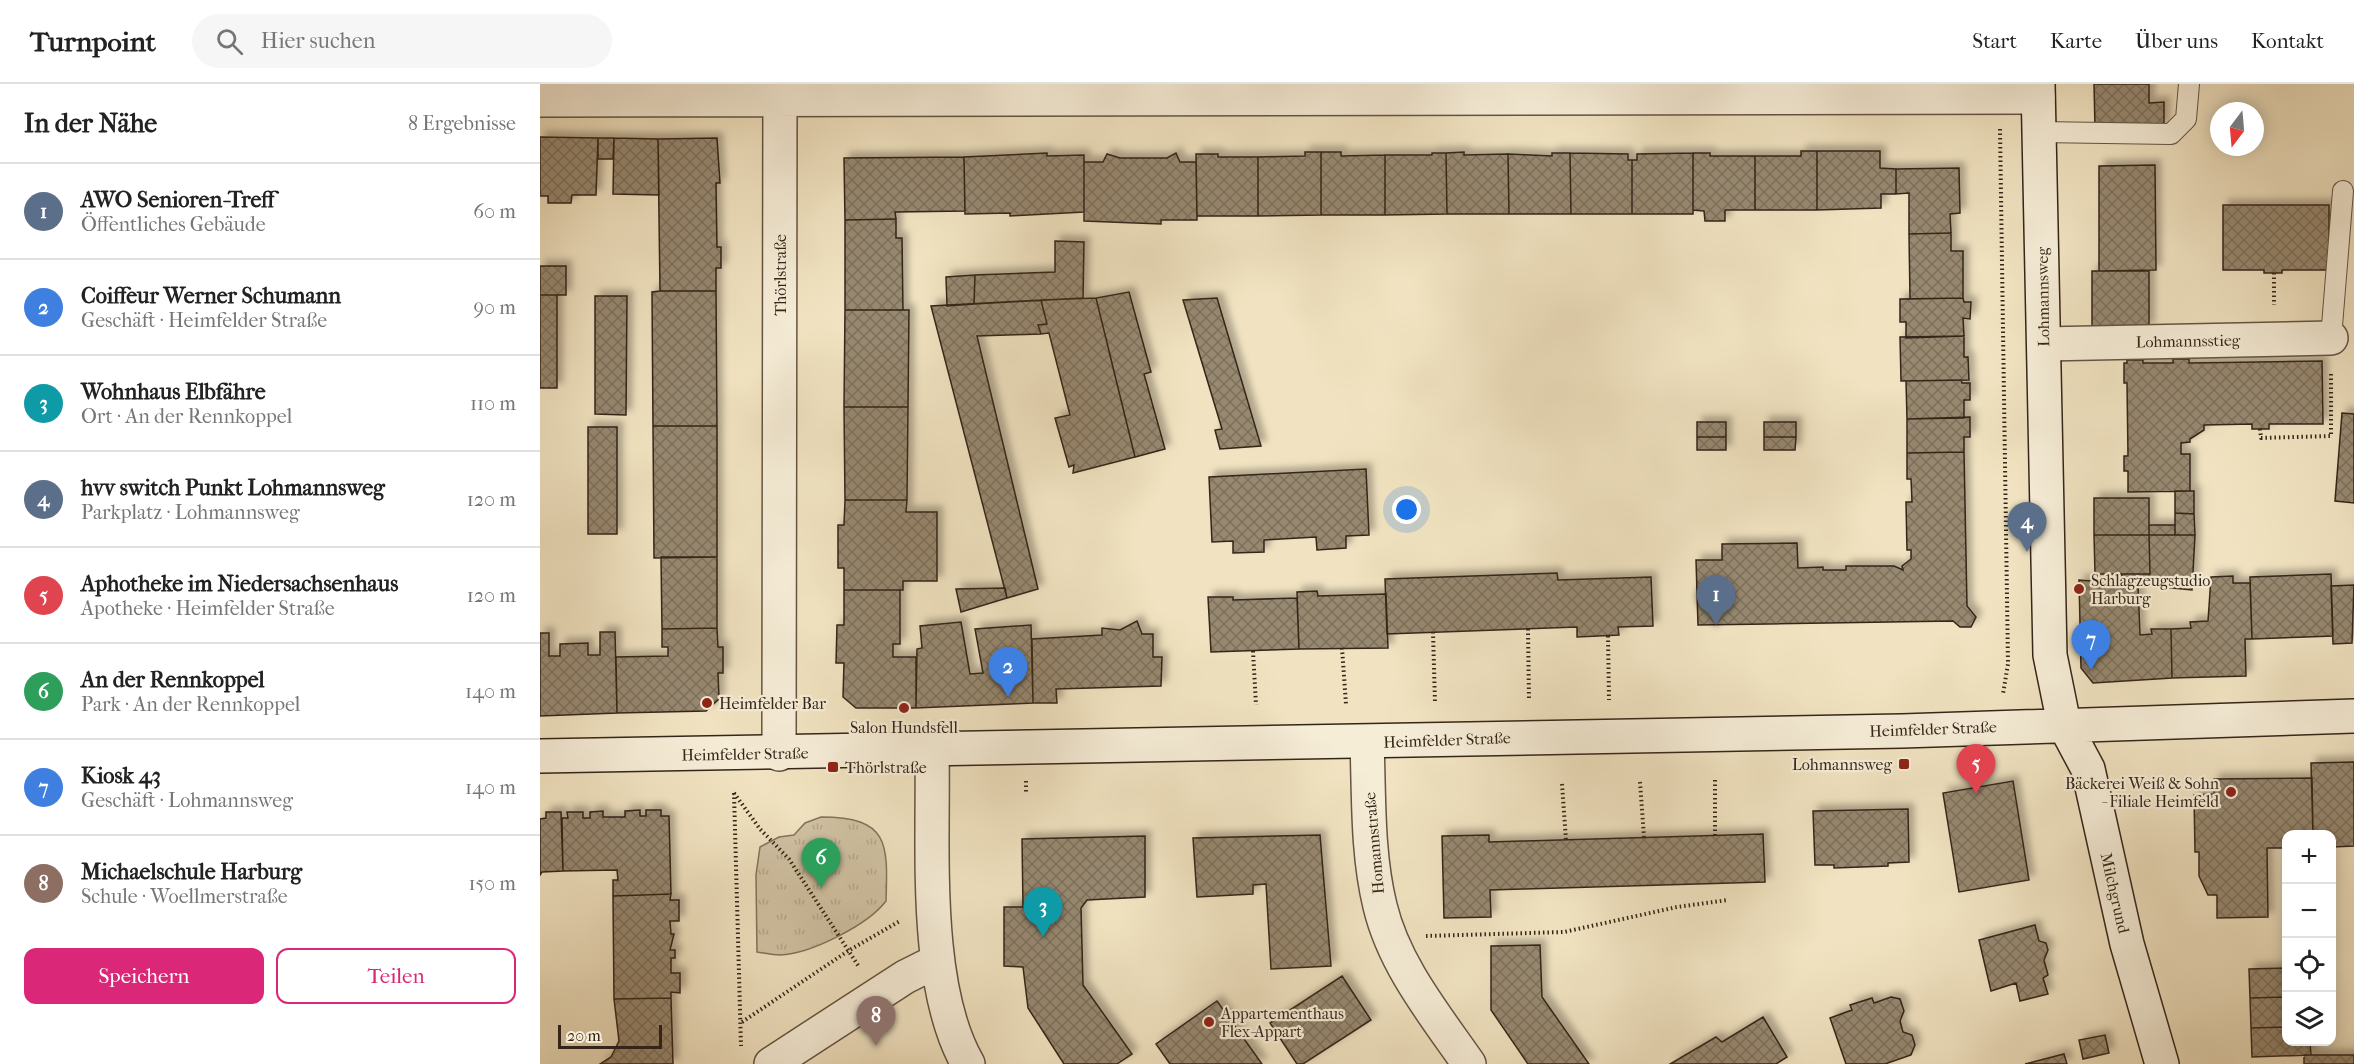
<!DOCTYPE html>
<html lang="de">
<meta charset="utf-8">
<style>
body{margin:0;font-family:"IM FELL French Canon",serif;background:#f6f6f6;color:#222}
.controls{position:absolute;right:18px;bottom:18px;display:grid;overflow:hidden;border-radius:12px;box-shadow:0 3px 15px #0003}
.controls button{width:54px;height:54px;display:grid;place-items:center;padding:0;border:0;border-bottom:2px solid #e0e0e0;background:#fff;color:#222;font:30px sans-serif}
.compass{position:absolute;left:1670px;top:18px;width:54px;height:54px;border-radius:50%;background:#fff;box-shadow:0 3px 15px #0003;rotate:196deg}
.scale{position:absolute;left:18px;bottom:15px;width:104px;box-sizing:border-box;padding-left:6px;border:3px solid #352519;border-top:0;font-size:16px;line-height:21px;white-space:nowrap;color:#352519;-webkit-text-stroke:4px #f6edd7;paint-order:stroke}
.you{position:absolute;left:867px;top:426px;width:21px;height:21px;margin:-15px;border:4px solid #fff;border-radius:50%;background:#1a73e8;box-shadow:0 0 0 9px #1a73e833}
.badge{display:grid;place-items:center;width:39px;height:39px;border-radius:50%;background:#db2777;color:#fff;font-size:20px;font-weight:700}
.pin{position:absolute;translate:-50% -50px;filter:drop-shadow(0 2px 3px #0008)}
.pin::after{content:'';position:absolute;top:32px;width:21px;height:18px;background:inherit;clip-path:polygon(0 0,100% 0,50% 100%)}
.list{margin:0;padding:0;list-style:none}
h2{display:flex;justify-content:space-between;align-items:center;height:78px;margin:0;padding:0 24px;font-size:26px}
h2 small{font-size:20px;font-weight:400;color:#767676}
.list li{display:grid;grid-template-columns:39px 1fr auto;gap:18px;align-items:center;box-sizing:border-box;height:96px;padding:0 24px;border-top:2px solid #e0e0e0}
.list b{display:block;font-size:22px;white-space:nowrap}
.list p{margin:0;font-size:20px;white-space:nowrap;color:#767676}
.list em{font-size:20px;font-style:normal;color:#767676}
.actions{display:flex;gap:12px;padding:18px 24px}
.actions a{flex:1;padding:14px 0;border:2px solid #db2777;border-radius:12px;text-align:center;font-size:21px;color:#db2777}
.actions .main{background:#db2777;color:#fff}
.icon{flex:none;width:33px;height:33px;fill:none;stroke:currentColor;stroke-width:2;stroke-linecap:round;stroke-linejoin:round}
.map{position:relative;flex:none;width:1814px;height:980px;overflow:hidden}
header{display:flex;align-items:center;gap:36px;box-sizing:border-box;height:84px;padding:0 30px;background:#fff;border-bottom:2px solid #e0e0e0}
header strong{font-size:28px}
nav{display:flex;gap:33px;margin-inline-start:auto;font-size:21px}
.search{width:420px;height:54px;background:#f6f6f6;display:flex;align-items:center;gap:15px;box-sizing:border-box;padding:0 21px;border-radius:33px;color:#767676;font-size:22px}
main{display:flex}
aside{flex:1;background:#fff}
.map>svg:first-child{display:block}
.park{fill:url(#park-tufts);stroke:#83745e;stroke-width:1.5}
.building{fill:url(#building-cross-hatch);stroke:#352519;stroke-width:1.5;filter:url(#shadow)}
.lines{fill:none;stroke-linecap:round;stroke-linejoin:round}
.lane-casing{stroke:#645443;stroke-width:22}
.street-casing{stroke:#645443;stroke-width:36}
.secondary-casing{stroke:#352519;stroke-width:36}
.path{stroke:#352519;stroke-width:4;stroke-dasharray:1.5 3;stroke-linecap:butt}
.lane{stroke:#f6edd7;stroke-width:20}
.street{stroke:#f6edd7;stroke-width:33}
.secondary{stroke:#f6edd7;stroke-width:33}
.poi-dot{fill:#8f2418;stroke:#f6edd7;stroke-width:2}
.labels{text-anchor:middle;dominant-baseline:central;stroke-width:4.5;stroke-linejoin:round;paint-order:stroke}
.street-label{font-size:16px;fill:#352519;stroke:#f6edd7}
.poi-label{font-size:16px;fill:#352519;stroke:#f6edd7;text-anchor:start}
</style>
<header>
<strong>Turnpoint</strong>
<div class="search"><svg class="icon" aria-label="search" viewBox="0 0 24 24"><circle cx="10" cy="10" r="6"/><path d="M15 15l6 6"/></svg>Hier suchen</div>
<nav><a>Start</a><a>Karte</a><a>Über uns</a><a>Kontakt</a></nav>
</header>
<main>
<aside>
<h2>In der Nähe<small>8 Ergebnisse</small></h2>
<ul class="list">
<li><span class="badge" style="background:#5c6f8a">1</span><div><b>AWO Senioren-Treff</b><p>Öffentliches Gebäude</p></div><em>60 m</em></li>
<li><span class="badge" style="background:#3f7fe0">2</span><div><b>Coiffeur Werner Schumann</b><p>Geschäft · Heimfelder Straße</p></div><em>90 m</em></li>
<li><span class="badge" style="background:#0f9aa8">3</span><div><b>Wohnhaus Elbfähre</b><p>Ort · An der Rennkoppel</p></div><em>110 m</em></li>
<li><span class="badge" style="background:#5c6f8a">4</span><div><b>hvv switch Punkt Lohmannsweg</b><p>Parkplatz · Lohmannsweg</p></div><em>120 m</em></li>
<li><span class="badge" style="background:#e0444e">5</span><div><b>Aphotheke im Niedersachsenhaus</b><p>Apotheke · Heimfelder Straße</p></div><em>120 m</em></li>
<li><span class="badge" style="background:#2e9e5b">6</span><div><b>An der Rennkoppel</b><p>Park · An der Rennkoppel</p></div><em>140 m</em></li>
<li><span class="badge" style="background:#3f7fe0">7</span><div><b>Kiosk 43</b><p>Geschäft · Lohmannsweg</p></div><em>140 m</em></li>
<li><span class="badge" style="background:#8d6e63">8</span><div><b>Michaelschule Harburg</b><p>Schule · Woellmerstraße</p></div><em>150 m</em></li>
</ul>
<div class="actions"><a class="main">Speichern</a><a>Teilen</a></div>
</aside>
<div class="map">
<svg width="1814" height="980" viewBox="0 0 1814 980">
<defs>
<pattern id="park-tufts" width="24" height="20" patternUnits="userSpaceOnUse" patternTransform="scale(1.5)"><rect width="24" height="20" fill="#d1c3a4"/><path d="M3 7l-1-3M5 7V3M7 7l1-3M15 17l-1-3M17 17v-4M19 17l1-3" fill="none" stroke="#b4a78d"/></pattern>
<pattern id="building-cross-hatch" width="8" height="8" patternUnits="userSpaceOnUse" patternTransform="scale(1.5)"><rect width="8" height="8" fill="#978870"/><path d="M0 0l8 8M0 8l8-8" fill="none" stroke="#7c6f5b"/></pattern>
<filter id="shadow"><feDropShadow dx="5.5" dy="-5.5" stdDeviation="3" flood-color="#0004"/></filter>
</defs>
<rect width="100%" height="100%" fill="#f1e3c1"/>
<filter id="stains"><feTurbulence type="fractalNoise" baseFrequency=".00333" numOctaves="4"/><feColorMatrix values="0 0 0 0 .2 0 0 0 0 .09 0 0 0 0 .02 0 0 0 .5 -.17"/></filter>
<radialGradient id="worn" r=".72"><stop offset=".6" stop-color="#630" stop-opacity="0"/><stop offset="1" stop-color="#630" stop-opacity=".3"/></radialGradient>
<!-- park -->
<path class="park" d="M 281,733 C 349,733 348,759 346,817 C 328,841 270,870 240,871 C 232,871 224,869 217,868 L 216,791 L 220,763 L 239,753 L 254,751 L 265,739 Z"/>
<!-- building -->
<path class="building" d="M 1554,0 L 1609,0 L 1609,19 L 1624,18 L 1624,43 L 1555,44 Z
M 0,53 L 58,54 L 56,111 L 32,111 L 31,119 L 8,119 L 8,112 L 0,112 Z
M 58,54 L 74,54 L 73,75 L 58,75 Z
M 74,54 L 118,55 L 119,111 L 73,110 Z
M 177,54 L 180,99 L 176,99 L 177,163 L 181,163 L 181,184 L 176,184 L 176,207 L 120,207 L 118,55 Z
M 1261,67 L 1277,67 L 1277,126 L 1215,126 L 1215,72 L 1261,72 Z
M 1277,67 L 1340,67 L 1340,84 L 1356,85 L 1356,110 L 1341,110 L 1341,124 L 1277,126 Z
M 765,68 L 781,68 L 781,131 L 718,132 L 718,73 L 765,72 Z
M 781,68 L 801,68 L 801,72 L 845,71 L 845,131 L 781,131 Z
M 924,68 L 924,71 L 968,70 L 969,130 L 907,130 L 906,69 Z
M 507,69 L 507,72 L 544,71 L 544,128 L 470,132 L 470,129 L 425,130 L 424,73 Z
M 636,69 L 640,78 L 656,78 L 657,136 L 621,136 L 621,140 L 544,137 L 544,78 L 563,78 L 567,70 L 580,74 L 627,74 Z
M 892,69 L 906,69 L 907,130 L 845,131 L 845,71 L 892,71 Z
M 1012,69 L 1030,69 L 1031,130 L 969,130 L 968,70 L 1012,72 Z
M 1030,69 L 1088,70 L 1088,76 L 1092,76 L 1092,130 L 1031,130 Z
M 1153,69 L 1170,69 L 1170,72 L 1215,72 L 1215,126 L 1185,126 L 1185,137 L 1165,137 L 1164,127 L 1153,126 Z
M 1153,69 L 1153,130 L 1092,130 L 1092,76 L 1097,76 L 1097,70 Z
M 656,70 L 678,70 L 678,73 L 718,73 L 718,132 L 657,132 Z
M 424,73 L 425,127 L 355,128 L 356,135 L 305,136 L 304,74 Z
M 1615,81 L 1616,186 L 1559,187 L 1559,82 Z
M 1419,84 L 1420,129 L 1410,130 L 1411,149 L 1369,150 L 1369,109 L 1356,110 L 1356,85 Z
M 1683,121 L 1789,121 L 1789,186 L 1742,186 L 1742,189 L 1724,189 L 1724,186 L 1683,186 Z
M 356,135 L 356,154 L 362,154 L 363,226 L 305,226 L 305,136 Z
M 1411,149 L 1411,167 L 1423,167 L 1423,214 L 1370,215 L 1369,150 Z
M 515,157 L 544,158 L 543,214 L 434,220 L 435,191 L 515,188 Z
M 0,182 L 26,182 L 26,211 L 0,211 Z
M 1552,187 L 1609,187 L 1609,244 L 1552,244 Z
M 435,191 L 434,220 L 407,222 L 406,193 Z
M 120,207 L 176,207 L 177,342 L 113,342 L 112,208 Z
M 589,208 L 611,288 L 604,290 L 625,365 L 595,373 L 556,214 Z
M 0,211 L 17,211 L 17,304 L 0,304 Z
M 55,212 L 87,212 L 86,331 L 55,330 Z
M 556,214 L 595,373 L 533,389 L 534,381 L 529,383 L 515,334 L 530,331 L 509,249 L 501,250 L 498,241 L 507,240 L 501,216 Z
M 677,214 L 721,362 L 680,365 L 675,346 L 682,345 L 643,216 Z
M 1423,214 L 1424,218 L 1431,218 L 1430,235 L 1423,234 L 1424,252 L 1366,254 L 1366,238 L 1360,238 L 1360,215 Z
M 501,216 L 507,240 L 498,241 L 501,250 L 437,252 L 498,505 L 467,514 L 391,222 Z
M 305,226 L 369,226 L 368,323 L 304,323 Z
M 1424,252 L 1424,273 L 1428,273 L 1429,296 L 1361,297 L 1360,253 Z
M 1633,275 L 1649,275 L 1649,279 L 1782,277 L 1783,340 L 1729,340 L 1729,345 L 1712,345 L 1712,340 L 1664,341 L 1664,346 L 1650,355 L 1650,358 L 1641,359 L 1641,370 L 1650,370 L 1650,407 L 1588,408 L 1588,387 L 1584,387 L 1584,372 L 1588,372 L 1587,299 L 1584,299 L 1584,279 L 1587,279 L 1587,276 L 1603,276 L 1603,279 L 1633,279 Z
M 1421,296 L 1422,299 L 1430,299 L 1430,316 L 1424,316 L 1424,334 L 1367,335 L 1366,297 Z
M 304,323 L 368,323 L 367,416 L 305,416 Z
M 1802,329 L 1814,330 L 1814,419 L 1795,417 Z
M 1430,333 L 1430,353 L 1424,353 L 1424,368 L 1367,369 L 1367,335 Z
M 1157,338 L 1186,338 L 1186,353 L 1157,353 Z
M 1224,338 L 1256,338 L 1256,353 L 1224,353 Z
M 113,342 L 177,342 L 177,473 L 114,474 Z
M 48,343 L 77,343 L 77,450 L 48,450 Z
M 1157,353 L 1186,353 L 1186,366 L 1157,366 Z
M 1224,353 L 1256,353 L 1255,366 L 1224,366 Z
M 1424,368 L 1427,522 L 1436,533 L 1431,543 L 1420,543 L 1413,537 L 1158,541 L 1156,476 L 1182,476 L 1182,460 L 1257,459 L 1258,484 L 1283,483 L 1283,486 L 1306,486 L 1306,482 L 1354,482 L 1363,486 L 1362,482 L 1371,475 L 1371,466 L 1367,466 L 1366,418 L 1372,418 L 1371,395 L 1367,395 L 1367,369 Z
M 826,385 L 829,451 L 806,452 L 806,464 L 777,466 L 776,453 L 724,456 L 724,468 L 693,469 L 693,457 L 672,458 L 669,393 Z
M 1635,407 L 1654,407 L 1654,430 L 1635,429 Z
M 1554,414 L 1609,414 L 1609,451 L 1554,451 Z
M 305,416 L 367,416 L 366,428 L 397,428 L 397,497 L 363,497 L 363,506 L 304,506 L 304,484 L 298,484 L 298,441 L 304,441 Z
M 1635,429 L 1654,430 L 1655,451 L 1635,451 Z
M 1609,441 L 1635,441 L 1635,451 L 1609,451 Z
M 1554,451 L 1609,451 L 1610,490 L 1555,490 Z
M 1609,451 L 1655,451 L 1652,506 L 1581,499 L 1582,490 L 1610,490 Z
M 121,473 L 177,473 L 177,544 L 122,545 Z
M 1017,489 L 1018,496 L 1111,493 L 1113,542 L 1078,543 L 1079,551 L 1037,553 L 1037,543 L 847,550 L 845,495 Z
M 1791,490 L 1793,552 L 1712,555 L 1710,493 Z
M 1693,492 L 1693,499 L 1710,499 L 1712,555 L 1705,555 L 1706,592 L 1632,594 L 1631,545 L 1651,544 L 1650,538 L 1668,537 L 1671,493 Z
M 1539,496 L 1598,501 L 1600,551 L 1612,550 L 1611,545 L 1631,545 L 1632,594 L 1553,599 L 1541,584 Z
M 1814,501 L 1812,559 L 1793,560 L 1791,502 Z
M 465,504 L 467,514 L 421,528 L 416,505 Z
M 304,506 L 360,506 L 360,560 L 353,560 L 353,573 L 376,573 L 376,624 L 316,624 L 303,613 L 304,579 L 296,579 L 297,541 L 304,541 Z
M 777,507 L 778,512 L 846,510 L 848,564 L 759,565 L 757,508 Z
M 668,513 L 693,513 L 693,516 L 757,514 L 759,565 L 671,568 Z
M 597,537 L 602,550 L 613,550 L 613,573 L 622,573 L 621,602 L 516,605 L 517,619 L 493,619 L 492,555 L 562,551 L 562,544 L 580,546 Z
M 421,538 L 430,590 L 443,589 L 435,545 L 491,541 L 493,619 L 376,624 L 377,565 L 382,564 L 380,542 Z
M 177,544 L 178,563 L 183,563 L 183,589 L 178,589 L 179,615 L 166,627 L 77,629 L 76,573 L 128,572 L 128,563 L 122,563 L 122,545 Z
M 60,548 L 75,548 L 77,629 L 0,632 L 0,549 L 9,549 L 9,572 L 20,572 L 20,560 L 48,559 L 48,571 L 60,571 Z
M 1814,678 L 1814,762 L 1792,763 L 1792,750 L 1773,750 L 1771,679 Z
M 1772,694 L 1773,750 L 1746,750 L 1746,764 L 1727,764 L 1728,833 L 1677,834 L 1677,811 L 1668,811 L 1659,792 L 1659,768 L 1655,768 L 1654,711 L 1674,710 L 1674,695 Z
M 1473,697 L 1489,796 L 1419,808 L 1403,709 Z
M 1368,725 L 1369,778 L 1348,779 L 1348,782 L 1294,784 L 1294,781 L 1275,781 L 1273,727 Z
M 100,726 L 100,732 L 106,732 L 106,726 L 121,726 L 121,732 L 129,732 L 131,810 L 73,812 L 73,796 L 78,796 L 77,786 L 23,787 L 22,734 L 28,734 L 27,728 L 43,728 L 43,734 L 50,734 L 50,728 L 63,727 L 63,733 L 85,733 L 85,727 Z
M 6,728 L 21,728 L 23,787 L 2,788 L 0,791 L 0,735 L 6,734 Z
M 1223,750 L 1225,798 L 950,806 L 951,833 L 904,834 L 902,752 L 949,751 L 949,758 Z
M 780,751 L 791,882 L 731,885 L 726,800 L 713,801 L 713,810 L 657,813 L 653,754 Z
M 605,752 L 605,813 L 547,816 L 541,824 L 543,901 L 592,970 L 577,980 L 524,980 L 488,924 L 483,883 L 464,882 L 464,823 L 483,823 L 482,755 Z
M 131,810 L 130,816 L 139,816 L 139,837 L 130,837 L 131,850 L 134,850 L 130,866 L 135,866 L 135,874 L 131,874 L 131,889 L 140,889 L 140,909 L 131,908 L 131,914 L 74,915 L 73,812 Z
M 1495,841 L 1499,857 L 1506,859 L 1508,866 L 1504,876 L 1508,891 L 1503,894 L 1508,910 L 1480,917 L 1476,899 L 1451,907 L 1439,856 Z
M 1000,861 L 1002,913 L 1049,980 L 988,980 L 951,926 L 951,862 Z
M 1746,884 L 1746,913 L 1710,914 L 1709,885 Z
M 802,892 L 831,936 L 763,980 L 757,980 L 730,939 Z
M 1351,913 L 1360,915 L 1364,927 L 1360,937 L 1363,948 L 1372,951 L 1375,961 L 1371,971 L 1345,980 L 1306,980 L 1290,934 L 1312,926 L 1310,921 L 1332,914 L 1334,919 Z
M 1746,913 L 1746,943 L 1711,944 L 1710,914 Z
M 131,914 L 133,980 L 60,980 L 71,973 L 79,957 L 74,915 Z
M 677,917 L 722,980 L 630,980 L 616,960 Z
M 1223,933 L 1247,973 L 1236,980 L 1130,980 L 1176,953 L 1182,958 Z
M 1746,943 L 1746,958 L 1770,958 L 1771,971 L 1712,973 L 1711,944 Z
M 1565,951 L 1569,969 L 1543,975 L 1539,956 Z
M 1524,970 L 1527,980 L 1485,980 Z
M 1764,971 L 1814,971 L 1814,980 L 1764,980 Z"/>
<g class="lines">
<defs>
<path id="lane" d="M 1499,48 L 1631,50 L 1646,35 L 1649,0
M 1791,254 L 1803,107"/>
<path id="street" d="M 0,16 L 1498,13
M 1504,260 L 1791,254
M 827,658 C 829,712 827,769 840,822 C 854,881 895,931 929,980
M 392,666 C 394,758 382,900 428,980
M 239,670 L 240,0
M 231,980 L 365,893 L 397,877"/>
<path id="secondary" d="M 1498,0 L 1510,571 L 1524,640 L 1548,685 L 1587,860 L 1622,980
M 0,672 L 1362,647 L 1814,632"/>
</defs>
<!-- lane casing -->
<use href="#lane" class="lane-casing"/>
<!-- street casing -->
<use href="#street" class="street-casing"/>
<!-- secondary casing -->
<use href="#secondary" class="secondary-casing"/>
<!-- path -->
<path class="path" d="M 1460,45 L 1468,580 L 1463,610
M 1734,189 L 1734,221
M 1720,345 L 1721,354 L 1791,352 L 1791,288
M 988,545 L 989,617
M 893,548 L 895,619
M 1068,552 L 1069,616
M 802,564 L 806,620
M 713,567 L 716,621
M 1175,696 L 1175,752
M 486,697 L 486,708
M 1100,698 L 1104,753
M 1022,700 L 1026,756
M 194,709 L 201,962
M 194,709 L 220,745 L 249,775 L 319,883
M 886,852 L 1024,848 L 1137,823 L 1188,816
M 202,938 L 308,867 L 360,837"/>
<!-- lane -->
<use href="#lane" class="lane"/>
<!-- street -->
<use href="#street" class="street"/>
<!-- secondary -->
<use href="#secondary" class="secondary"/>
</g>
<!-- markers -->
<g class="poi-dot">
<circle cx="1539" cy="505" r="6"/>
<circle cx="167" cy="619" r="6"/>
<circle cx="364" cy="624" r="6"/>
<rect x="1358" y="674" width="12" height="12" rx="3"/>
<rect x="287" y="677" width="12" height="12" rx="3"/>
<circle cx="1691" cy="708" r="6"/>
<circle cx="669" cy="938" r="6"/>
</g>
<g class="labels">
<!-- street labels -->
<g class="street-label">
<text transform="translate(240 191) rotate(-90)">Thörlstraße</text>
<text transform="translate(1503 213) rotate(-91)">Lohmannsweg</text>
<text transform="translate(1648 257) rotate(-1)">Lohmannsstieg</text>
<text transform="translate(1393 645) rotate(-2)">Heimfelder Straße</text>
<text transform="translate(907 656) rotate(-2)">Heimfelder Straße</text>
<text transform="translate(205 670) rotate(-1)">Heimfelder Straße</text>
<text transform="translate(834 759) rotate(-95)">Homannstraße</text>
<text transform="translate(1575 809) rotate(77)">Milchgrund</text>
</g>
<!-- poi labels -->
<g class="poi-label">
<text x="1551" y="496">Schlagzeugstudio<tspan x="1551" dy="18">Harburg</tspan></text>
<text x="179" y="619">Heimfelder Bar</text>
<text x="364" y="643" text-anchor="middle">Salon Hundsfell</text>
<text x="1352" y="680" text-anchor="end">Lohmannsweg</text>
<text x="305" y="683">Thörlstraße</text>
<text x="1679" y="699" text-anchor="end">Bäckerei Weiß &amp; Sohn<tspan x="1679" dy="18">- Filiale Heimfeld</tspan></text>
<text x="681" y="929">Appartementhaus<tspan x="681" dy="18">Flex-Appart</tspan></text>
</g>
</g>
<rect width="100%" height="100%" filter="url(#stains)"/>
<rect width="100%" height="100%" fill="url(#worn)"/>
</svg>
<div class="controls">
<button>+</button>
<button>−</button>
<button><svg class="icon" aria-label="locate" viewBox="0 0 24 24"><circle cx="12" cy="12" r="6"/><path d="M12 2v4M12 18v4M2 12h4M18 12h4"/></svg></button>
<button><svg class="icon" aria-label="layers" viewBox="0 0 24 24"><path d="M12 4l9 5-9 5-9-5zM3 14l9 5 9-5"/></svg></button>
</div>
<svg class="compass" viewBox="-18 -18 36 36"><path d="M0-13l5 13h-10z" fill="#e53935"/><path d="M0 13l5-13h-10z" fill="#767676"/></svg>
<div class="scale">20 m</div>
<div class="you"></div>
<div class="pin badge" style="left:1176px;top:541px;background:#5c6f8a">1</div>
<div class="pin badge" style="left:468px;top:613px;background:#3f7fe0">2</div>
<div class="pin badge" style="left:503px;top:853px;background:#0f9aa8">3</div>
<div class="pin badge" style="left:1487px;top:468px;background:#5c6f8a">4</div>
<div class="pin badge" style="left:1436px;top:710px;background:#e0444e">5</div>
<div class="pin badge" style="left:281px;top:804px;background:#2e9e5b">6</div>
<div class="pin badge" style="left:1551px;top:586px;background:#3f7fe0">7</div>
<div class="pin badge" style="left:336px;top:962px;background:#8d6e63">8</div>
</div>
</main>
